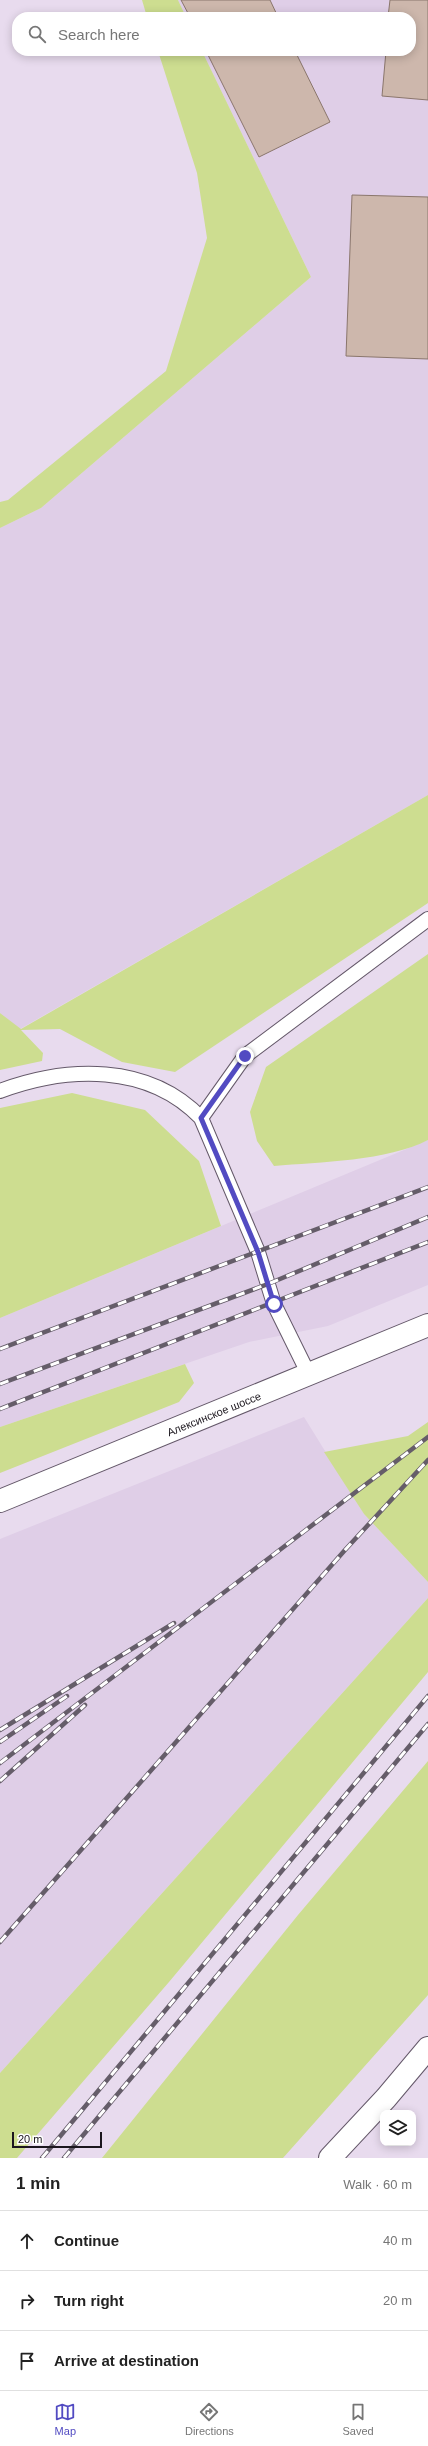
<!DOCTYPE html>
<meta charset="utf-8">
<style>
body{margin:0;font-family:Helvetica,sans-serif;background:#f6f6f6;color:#222}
.controls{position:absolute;right:12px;bottom:12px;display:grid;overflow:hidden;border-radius:8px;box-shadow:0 2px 10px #0003}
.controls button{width:36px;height:36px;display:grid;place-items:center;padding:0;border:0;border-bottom:1px solid #e0e0e0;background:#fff;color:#222;font:20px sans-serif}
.scale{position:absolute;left:12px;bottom:10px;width:90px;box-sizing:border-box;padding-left:4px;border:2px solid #1b161d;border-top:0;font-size:11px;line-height:14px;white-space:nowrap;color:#1b161d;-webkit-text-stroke:3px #fff;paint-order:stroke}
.stop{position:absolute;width:12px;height:12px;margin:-9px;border:3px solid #524bc2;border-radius:50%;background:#fff}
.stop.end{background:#524bc2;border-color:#fff;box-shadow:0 1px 4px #0008}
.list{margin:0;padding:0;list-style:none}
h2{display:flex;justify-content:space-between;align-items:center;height:52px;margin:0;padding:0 16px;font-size:17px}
h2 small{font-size:13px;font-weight:400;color:#767676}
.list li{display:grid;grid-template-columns:26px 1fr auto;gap:12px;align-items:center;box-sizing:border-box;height:60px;padding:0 16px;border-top:1px solid #e0e0e0}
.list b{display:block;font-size:15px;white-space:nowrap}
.list em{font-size:13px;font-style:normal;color:#767676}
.icon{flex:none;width:22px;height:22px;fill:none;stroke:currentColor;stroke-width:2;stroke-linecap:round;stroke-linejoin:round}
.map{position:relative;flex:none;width:428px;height:2158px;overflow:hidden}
.search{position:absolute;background:#fff;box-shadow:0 2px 10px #0003;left:12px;right:12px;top:12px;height:44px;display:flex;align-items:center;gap:10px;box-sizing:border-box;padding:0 14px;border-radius:16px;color:#767676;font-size:15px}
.sheet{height:232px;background:#fff}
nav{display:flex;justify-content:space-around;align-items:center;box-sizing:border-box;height:56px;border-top:1px solid #e0e0e0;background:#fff;font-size:11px;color:#767676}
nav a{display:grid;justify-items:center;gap:2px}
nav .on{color:#524bc2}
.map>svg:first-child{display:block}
.built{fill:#dfcee7}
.green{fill:#cddd90}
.building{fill:#cdb7ac;stroke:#8a766c}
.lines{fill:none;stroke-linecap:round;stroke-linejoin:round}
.lane-casing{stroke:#645869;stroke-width:16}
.street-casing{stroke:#645869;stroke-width:24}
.secondary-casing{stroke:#645869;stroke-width:24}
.lane{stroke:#fff;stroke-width:14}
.street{stroke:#fff;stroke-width:22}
.secondary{stroke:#fff;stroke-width:22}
.rail-casing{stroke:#655d69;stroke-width:4.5}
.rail{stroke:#fff;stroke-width:3;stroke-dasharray:9;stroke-linecap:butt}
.route{stroke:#524bc2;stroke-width:5}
.labels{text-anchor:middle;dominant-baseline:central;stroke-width:3;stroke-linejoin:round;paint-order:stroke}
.street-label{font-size:11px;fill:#1b161d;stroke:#fff}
</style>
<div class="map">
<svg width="428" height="2158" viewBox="0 0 428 2158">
<rect width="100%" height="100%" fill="#e8dbee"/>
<!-- built -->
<path class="built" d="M 178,0 L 428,0 L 428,795 L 20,1029 L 0,1013 L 0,528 L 41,508 L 311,277 L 202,51 L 411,51 L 411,17 L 186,17 Z
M 428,1140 L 428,1285 L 328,1326 L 249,1342 L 0,1427 L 0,1318 Z
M 304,1417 L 364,1514 L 428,1582 L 428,1598 L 0,2073 L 0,1539 Z"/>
<!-- green -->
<path class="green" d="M 142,0 L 178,0 L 186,17 L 147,17 Z
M 158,51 L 202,51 L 311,277 L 41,508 L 0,528 L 0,502 L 8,500 L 166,371 L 207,238 L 197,173 Z
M 428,795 L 428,903 L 175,1072 L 122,1062 L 60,1029 L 21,1030 L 43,1053 L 42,1061 L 0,1070 L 0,1013 L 21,1029 Z
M 428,954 L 428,1140 C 388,1161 319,1162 274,1166 L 257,1141 L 250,1112 L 266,1067 Z
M 72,1093 L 145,1110 L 199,1161 L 221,1226 L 0,1318 L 0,1108 Z
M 185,1364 L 194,1383 L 179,1402 L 0,1473 L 0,1427 Z
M 428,1422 L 428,1582 L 364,1514 L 324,1452 L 408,1436 Z
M 428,1598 L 428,1672 L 169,1982 L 17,2158 L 0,2158 L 0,2073 Z
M 428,1761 L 428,1995 L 283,2158 L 102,2158 L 298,1915 Z"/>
<!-- building -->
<path class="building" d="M 181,0 L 270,0 L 278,17 L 190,17 Z
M 390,0 L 428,0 L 428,100 L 382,96 L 386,51 L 411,51 L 411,17 L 388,17 Z
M 206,51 L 295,51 L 330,122 L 259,157 Z
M 352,195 L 428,197 L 428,359 L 346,356 Z"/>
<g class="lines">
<defs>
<path id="lane" d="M 0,1091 C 67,1066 148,1063 201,1118 L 258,1252 L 274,1304 L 309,1375
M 201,1118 L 245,1056 L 428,919"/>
<path id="street" d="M 330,2158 L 386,2098 L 428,2048"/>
<path id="secondary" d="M 0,1501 L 428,1325"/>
</defs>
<!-- lane casing -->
<use href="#lane" class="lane-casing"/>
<!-- street casing -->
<use href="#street" class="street-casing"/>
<!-- secondary casing -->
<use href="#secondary" class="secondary-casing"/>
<!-- lane -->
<use href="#lane" class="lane"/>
<!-- street -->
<use href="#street" class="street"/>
<!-- secondary -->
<use href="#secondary" class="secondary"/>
<defs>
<path id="rail" d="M 0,1349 L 428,1187
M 0,1384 L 268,1284 L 428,1217
M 0,1409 L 428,1242
M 0,1730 L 174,1623
M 0,1742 L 67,1696
M 0,1763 L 428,1437
M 0,1781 L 85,1705
M 0,1942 L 345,1550 L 428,1460
M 42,2158 L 428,1696
M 64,2158 L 428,1724"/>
</defs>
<!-- rail casing -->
<use href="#rail" class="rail-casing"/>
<!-- rail -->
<use href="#rail" class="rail"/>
</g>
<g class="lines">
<!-- route -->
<path class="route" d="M 245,1056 L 201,1118 L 258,1252 L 274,1304"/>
</g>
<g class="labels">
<!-- street labels -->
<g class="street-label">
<text transform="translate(214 1414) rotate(-22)">Алексинское шоссе</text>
</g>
</g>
</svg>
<div class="controls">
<button><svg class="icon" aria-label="layers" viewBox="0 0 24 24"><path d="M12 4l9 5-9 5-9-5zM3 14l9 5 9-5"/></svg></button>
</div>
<div class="scale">20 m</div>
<div class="stop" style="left:274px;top:1304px"></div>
<div class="stop end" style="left:245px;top:1056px"></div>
<div class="search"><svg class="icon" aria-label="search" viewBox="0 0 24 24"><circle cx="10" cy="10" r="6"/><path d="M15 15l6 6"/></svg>Search here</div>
</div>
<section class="sheet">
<h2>1 min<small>Walk · 60 m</small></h2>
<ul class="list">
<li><svg class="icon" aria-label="ahead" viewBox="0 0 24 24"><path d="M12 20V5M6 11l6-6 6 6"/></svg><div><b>Continue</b></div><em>40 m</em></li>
<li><svg class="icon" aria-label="right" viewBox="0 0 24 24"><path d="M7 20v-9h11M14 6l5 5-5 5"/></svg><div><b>Turn right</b></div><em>20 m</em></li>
<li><svg class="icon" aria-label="arrive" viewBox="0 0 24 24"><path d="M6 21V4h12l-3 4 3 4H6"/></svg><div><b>Arrive at destination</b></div></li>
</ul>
</section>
<nav>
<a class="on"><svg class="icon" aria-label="map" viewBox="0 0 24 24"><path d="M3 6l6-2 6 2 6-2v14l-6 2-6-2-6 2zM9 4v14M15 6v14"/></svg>Map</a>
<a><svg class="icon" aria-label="directions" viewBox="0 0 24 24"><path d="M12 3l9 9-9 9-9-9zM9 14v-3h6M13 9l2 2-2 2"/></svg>Directions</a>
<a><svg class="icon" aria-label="saved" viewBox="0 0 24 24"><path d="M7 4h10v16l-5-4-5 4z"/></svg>Saved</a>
</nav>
